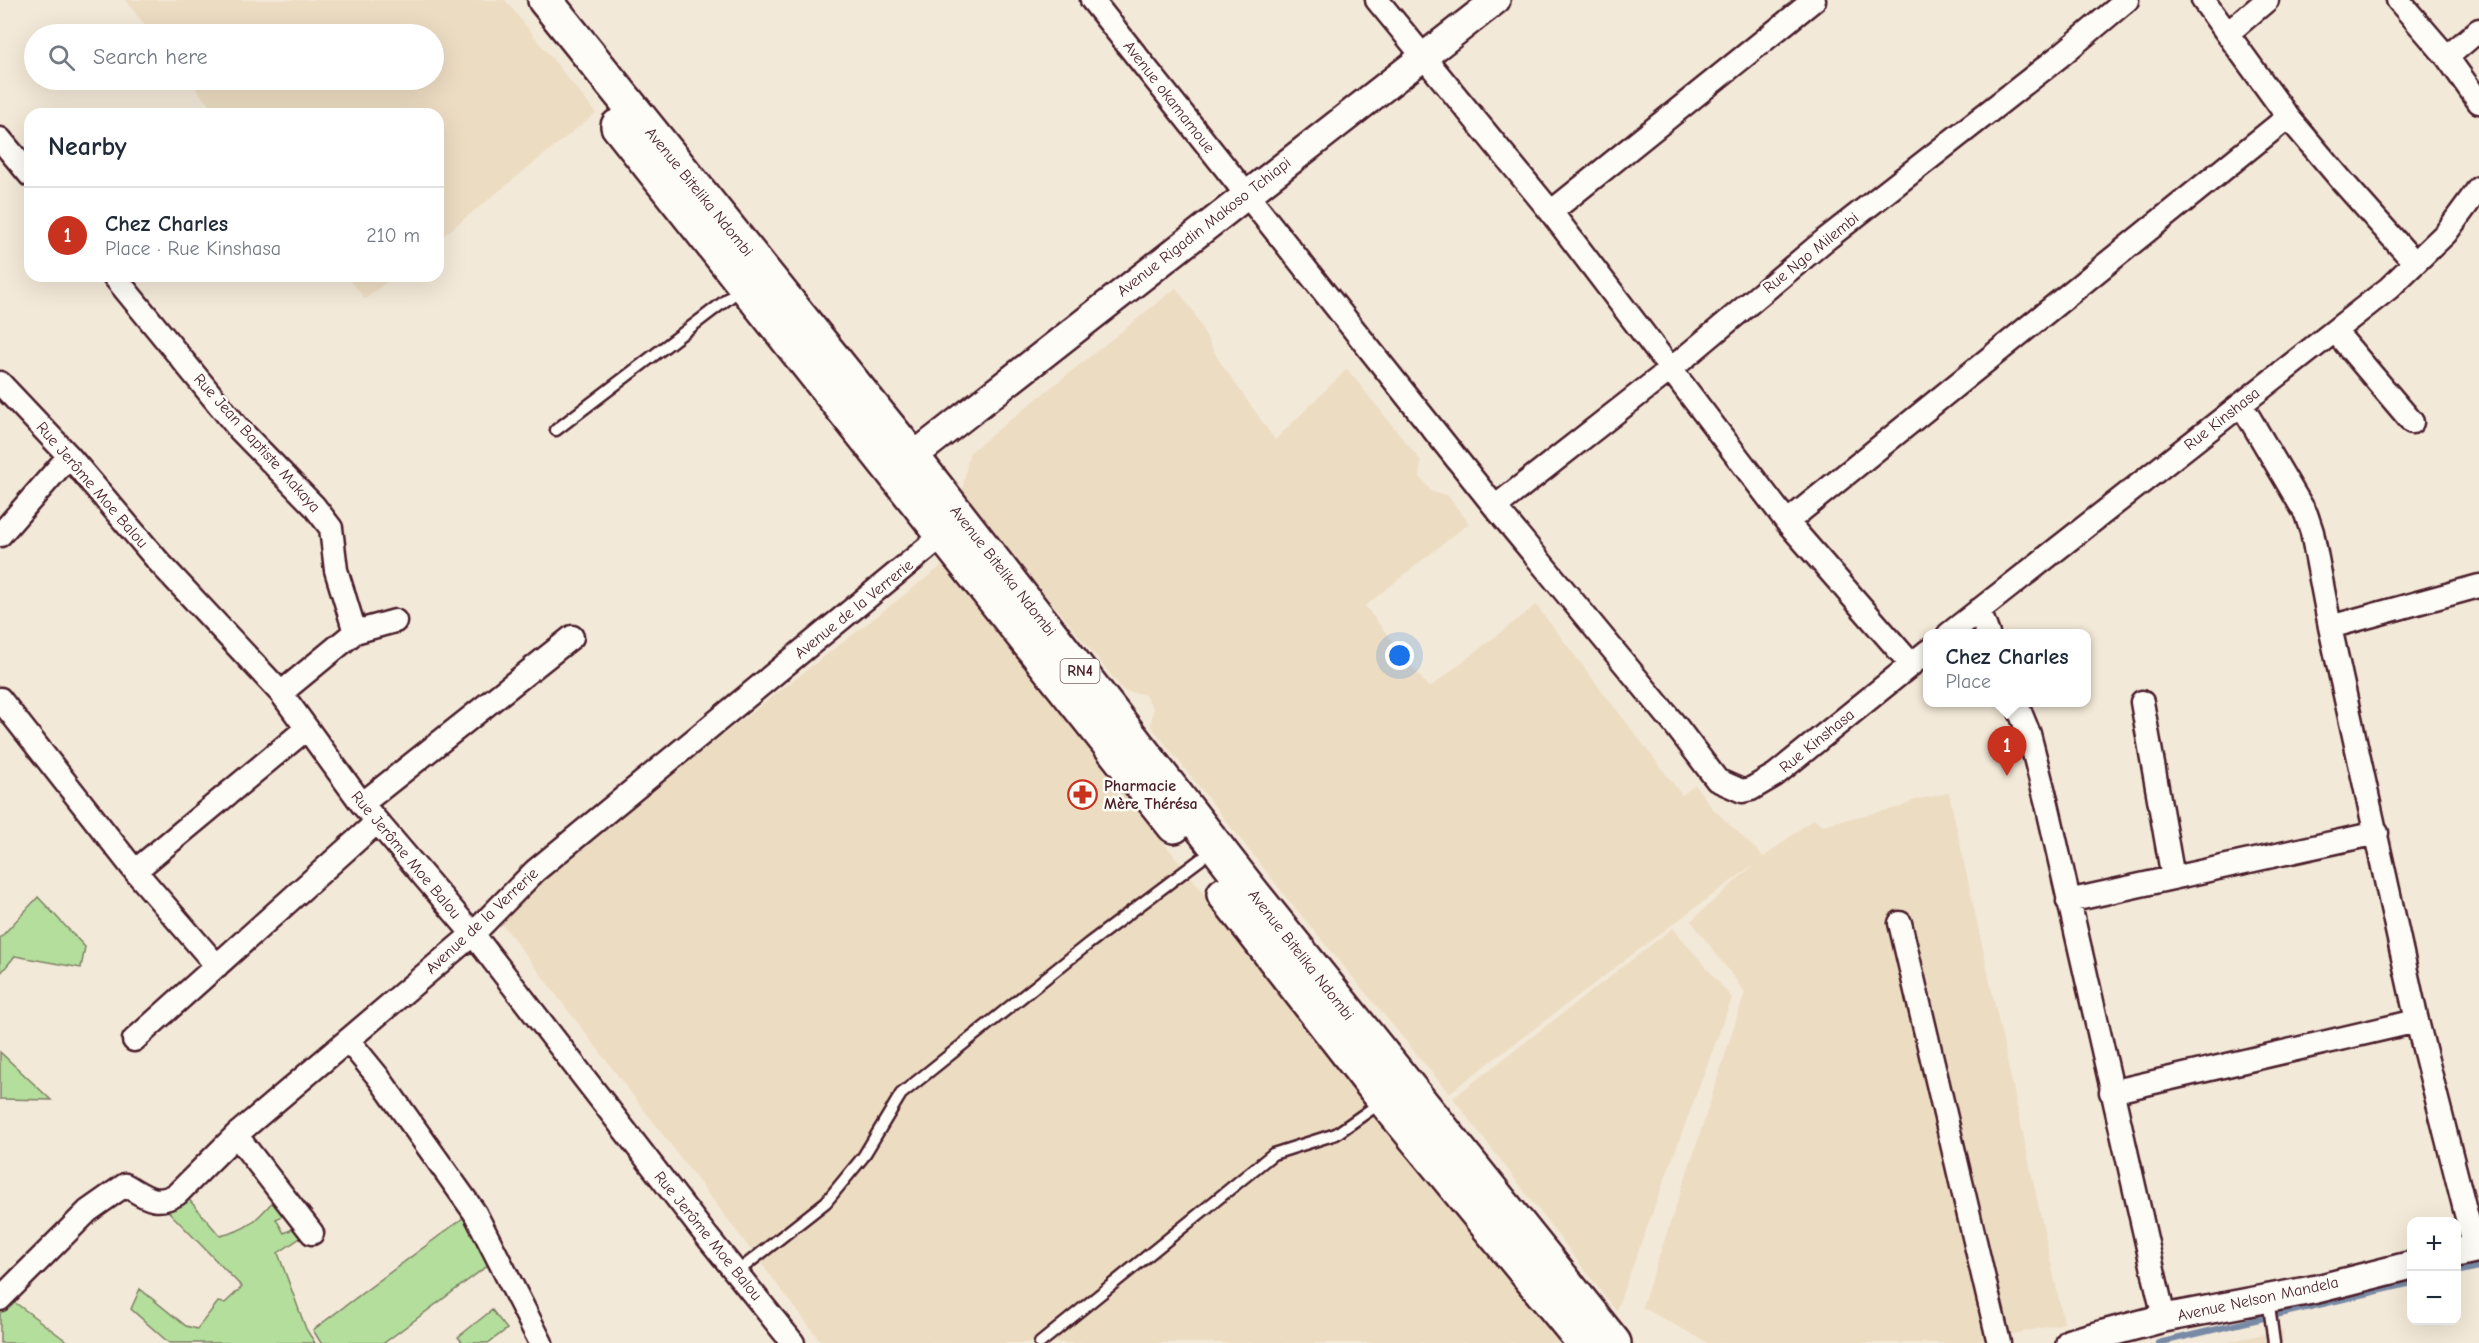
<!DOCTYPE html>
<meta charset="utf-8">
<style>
body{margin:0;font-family:"Comic Neue",sans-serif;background:#f2f2f3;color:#1f2937}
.controls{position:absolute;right:18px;bottom:18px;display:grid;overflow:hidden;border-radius:12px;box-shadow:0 6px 24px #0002}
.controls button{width:54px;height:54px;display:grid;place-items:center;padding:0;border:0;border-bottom:2px solid #e0e1e3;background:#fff;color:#1f2937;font:30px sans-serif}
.you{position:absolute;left:1400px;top:656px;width:21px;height:21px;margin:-15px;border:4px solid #fff;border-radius:50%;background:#1a73e8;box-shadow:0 0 0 9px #1a73e833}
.badge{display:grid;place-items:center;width:39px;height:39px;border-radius:50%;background:#c8321e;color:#fff;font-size:20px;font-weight:700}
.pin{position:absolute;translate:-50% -50px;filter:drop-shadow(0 2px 3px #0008)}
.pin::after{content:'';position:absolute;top:32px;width:21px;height:18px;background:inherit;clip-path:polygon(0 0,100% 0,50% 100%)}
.popup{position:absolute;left:1923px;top:629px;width:168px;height:78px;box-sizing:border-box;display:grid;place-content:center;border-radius:12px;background:#fff;filter:drop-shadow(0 2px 4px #0005);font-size:20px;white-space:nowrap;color:#747a83}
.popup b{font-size:22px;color:#1f2937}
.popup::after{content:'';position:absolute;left:50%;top:100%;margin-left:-12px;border:12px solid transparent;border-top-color:#fff}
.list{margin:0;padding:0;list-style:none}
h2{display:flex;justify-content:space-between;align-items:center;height:78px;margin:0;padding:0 24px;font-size:26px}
h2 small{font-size:20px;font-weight:400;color:#747a83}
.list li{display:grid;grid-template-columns:39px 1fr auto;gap:18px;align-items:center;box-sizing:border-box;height:96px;padding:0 24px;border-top:2px solid #e0e1e3}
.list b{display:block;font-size:22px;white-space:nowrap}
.list p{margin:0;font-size:20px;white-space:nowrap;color:#747a83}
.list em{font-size:20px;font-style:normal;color:#747a83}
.icon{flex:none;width:33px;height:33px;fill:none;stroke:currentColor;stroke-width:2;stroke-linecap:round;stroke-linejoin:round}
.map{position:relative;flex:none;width:2479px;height:1343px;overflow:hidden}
.search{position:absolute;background:#fff;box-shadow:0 6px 24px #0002;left:24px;top:24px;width:420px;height:66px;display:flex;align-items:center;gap:15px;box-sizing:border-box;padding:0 21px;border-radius:33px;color:#747a83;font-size:22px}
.panel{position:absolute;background:#fff;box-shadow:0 6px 24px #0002;left:24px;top:108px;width:420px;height:174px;border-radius:18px}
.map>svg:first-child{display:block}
.built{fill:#ecdcc2}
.green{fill:#b3de9c;stroke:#7e7e64;stroke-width:1.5}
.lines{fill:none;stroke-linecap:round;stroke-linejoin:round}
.stream{stroke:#788ba6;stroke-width:6}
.service-casing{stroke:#4a1f2b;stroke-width:15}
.minor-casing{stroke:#4a1f2b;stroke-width:27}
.tertiary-casing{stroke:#4a1f2b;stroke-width:32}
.trunk-casing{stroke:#4a1f2b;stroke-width:38}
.service{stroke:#fdfcf7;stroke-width:10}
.minor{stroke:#fdfcf7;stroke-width:22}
.tertiary{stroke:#fdfcf7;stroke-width:27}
.trunk{stroke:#fdfcf7;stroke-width:33}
.labels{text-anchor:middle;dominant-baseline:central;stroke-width:5;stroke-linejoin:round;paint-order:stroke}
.shield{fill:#fdfcf7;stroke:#806168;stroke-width:1.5}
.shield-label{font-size:15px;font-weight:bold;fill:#4a1f2b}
.street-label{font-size:16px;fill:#4a1f2b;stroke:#fdfcf7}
.poi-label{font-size:16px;font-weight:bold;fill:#4a1f2b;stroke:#fdfcf7;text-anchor:start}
</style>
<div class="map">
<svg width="2479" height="1343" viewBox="0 0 2479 1343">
<rect width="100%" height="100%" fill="#f3e9d8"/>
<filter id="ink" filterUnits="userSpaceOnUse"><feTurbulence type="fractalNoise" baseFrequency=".0167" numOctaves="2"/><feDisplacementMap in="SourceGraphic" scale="12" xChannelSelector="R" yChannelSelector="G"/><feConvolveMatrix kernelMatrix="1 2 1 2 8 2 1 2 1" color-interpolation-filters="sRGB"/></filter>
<g filter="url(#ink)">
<!-- built -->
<path class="built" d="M 125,0 L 505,0 L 596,113 L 438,240 L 438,114 L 216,114 L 189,80 L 434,80 L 434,34 L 152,34 Z
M 347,276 L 394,276 L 365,299 Z
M 1176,288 L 1193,311 L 1218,359 L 1275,440 L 1347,369 L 1421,461 L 1420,477 L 1432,492 L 1447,495 L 1469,523 L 1365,606 L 1429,688 L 1536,605 L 1682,795 L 1695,785 L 1712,808 L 1764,857 L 1813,819 L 1822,825 L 1901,807 L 1914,800 L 1949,793 L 2064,1323 L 1971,1343 L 1708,1343 L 1642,1307 L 1697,1143 L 1745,992 L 1691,921 L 1756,863 L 1681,918 L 1449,1093 L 1291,903 L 1151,726 L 1153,708 L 1144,694 L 1124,691 L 962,493 L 969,453 Z
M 943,565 L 1562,1343 L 822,1343 L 493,912 Z
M 1673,928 L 1732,998 L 1616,1311 L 1453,1098 Z
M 2283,1330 L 2283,1343 L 2222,1343 L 2270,1333 Z"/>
<!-- green -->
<path class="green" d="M 38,897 L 85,947 L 81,968 L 15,956 L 0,974 L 0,938 Z
M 0,1052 L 51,1100 L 0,1099 Z
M 186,1196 L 220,1236 C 249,1230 257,1219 276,1198 L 288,1213 L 276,1219 L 284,1233 L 299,1226 L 306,1234 L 278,1253 L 306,1329 L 315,1343 L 169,1343 L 131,1309 L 140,1289 L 186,1326 L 197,1329 L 218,1302 L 225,1303 L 242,1287 L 166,1209 Z
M 467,1215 L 495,1260 L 384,1343 L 321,1343 L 313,1330 Z
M 13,1301 L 69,1343 L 0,1343 L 0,1308 Z
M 492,1310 L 507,1329 L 488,1343 L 463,1343 L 458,1337 Z"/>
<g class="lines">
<!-- stream -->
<path class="stream" d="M 2456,1272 L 2479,1267
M 2158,1343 L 2412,1283"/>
<defs>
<path id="service" d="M 556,430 L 742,288
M 737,1272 L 826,1202 L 863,1157 L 901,1094 L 1088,944 L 1201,859
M 2268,1298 L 2274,1343
M 1040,1343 L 1273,1154 L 1336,1134 L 1380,1103"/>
<path id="minor" d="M 1092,0 L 1495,507 L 1676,726 L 1717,780 L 1742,791 L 1751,789 L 1775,775 L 1928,651
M 1377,0 L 1551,212 L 1787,522 L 1911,664
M 2203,0 L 2288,117 L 2343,182 L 2415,263
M 2398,0 L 2447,57 L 2479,102
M 2228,33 L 2267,0
M 2447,57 L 2479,30
M 0,139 L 30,175
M 1551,212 L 1814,0
M 114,276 L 239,429 L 314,506 L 331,528 L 336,570 L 355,632
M 2335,331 L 2412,422
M 0,383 L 69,456 L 158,561 L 281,693 L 362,804 L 473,934 L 701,1229 L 793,1343
M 2241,404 L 2306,514 L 2312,532 L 2330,627 L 2417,1021 L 2475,1249
M 1495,507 L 1671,369 L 1825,240 L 2060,56 L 2127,0
M 1787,522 L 2288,117
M 0,535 L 69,456
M 1979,610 L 1988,634
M 2330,627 L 2479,586
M 1949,634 L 2389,288 L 2446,233 L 2479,188
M 281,693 L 355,632 L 395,621
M 0,699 L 135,871 L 217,966
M 2016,702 L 2029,734 L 2047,804 L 2164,1318
M 2142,702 L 2173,878
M 362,804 L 572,637
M 135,871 L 306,729
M 2068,901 L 2377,833
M 1900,923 L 1999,1343
M 134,1040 L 377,822
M 348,1040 L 379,1078 L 475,1213 L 541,1343
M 2111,1092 L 2417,1021
M 236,1135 L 312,1233
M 0,1299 L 88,1211 L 125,1185 C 145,1196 155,1207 177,1194 L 236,1135 L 473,934 L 535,871 L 943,535"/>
<path id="tertiary" d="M 897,469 L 1496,0
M 2456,1253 L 2479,1248
M 2070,1343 L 2164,1318 L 2317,1289 L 2412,1265"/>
<path id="trunk" d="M 545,0 L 912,456 L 1247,886 L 1614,1343
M 618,126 L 1174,826
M 1224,894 L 1384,1100 L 1584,1343"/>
</defs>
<!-- service casing -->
<use href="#service" class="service-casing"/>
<!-- minor casing -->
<use href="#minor" class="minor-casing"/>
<!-- tertiary casing -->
<use href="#tertiary" class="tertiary-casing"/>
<!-- trunk casing -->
<use href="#trunk" class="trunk-casing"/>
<!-- service -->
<use href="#service" class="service"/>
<!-- minor -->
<use href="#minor" class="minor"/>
<!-- tertiary -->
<use href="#tertiary" class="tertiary"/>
<!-- trunk -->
<use href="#trunk" class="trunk"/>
</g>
</g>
<!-- icons -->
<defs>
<symbol id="pharmacy-ring" viewBox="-11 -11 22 22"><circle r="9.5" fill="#fdfcf7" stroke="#c8321e" stroke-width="1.5"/><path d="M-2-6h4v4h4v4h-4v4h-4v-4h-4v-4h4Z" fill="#c8321e"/></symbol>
</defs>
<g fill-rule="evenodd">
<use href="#pharmacy-ring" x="1066" y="778" width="33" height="33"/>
</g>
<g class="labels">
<!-- shield labels -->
<rect class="shield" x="1060.5" y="659" width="39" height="24" rx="4.5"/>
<g class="shield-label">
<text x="1080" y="671">RN4</text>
</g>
<!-- street labels -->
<g class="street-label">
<text transform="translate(1169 97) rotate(52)">Avenue okamamoue</text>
<text transform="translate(699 192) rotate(51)">Avenue Bitelika Ndombi</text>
<text transform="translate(1204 227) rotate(-38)">Avenue Rigadin Makoso Tchiapi</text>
<text transform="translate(1811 253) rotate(-39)">Rue Ngo Milembi</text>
<text transform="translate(2222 419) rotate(-38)">Rue Kinshasa</text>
<text transform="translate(257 443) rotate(48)">Rue Jean Baptiste Makaya</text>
<text transform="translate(92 485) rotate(49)">Rue Jerôme Moe Balou</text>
<text transform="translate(1003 571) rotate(52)">Avenue Bitelika Ndombi</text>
<text transform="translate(854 609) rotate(-39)">Avenue de la Verrerie</text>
<text transform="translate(1817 741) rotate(-39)">Rue Kinshasa</text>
<text transform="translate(406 855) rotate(50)">Rue Jerôme Moe Balou</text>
<text transform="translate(482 921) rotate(-43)">Avenue de la Verrerie</text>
<text transform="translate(1301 955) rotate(52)">Avenue Bitelika Ndombi</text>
<text transform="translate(708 1236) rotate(51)">Rue Jerôme Moe Balou</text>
<text transform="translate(2258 1299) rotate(-12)">Avenue Nelson Mandela</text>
</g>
<!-- poi labels -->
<g class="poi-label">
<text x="1104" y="786">Pharmacie<tspan x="1104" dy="18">Mère Thérésa</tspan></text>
</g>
</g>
</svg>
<div class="controls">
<button>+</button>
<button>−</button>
</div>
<div class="you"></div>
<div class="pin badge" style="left:2007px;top:776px">1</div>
<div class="popup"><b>Chez Charles</b>Place</div>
<div class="search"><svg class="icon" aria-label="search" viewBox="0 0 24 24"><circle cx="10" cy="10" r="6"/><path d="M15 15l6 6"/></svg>Search here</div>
<section class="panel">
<h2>Nearby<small></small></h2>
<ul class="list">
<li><span class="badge">1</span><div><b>Chez Charles</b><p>Place · Rue Kinshasa</p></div><em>210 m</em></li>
</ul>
</section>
</div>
